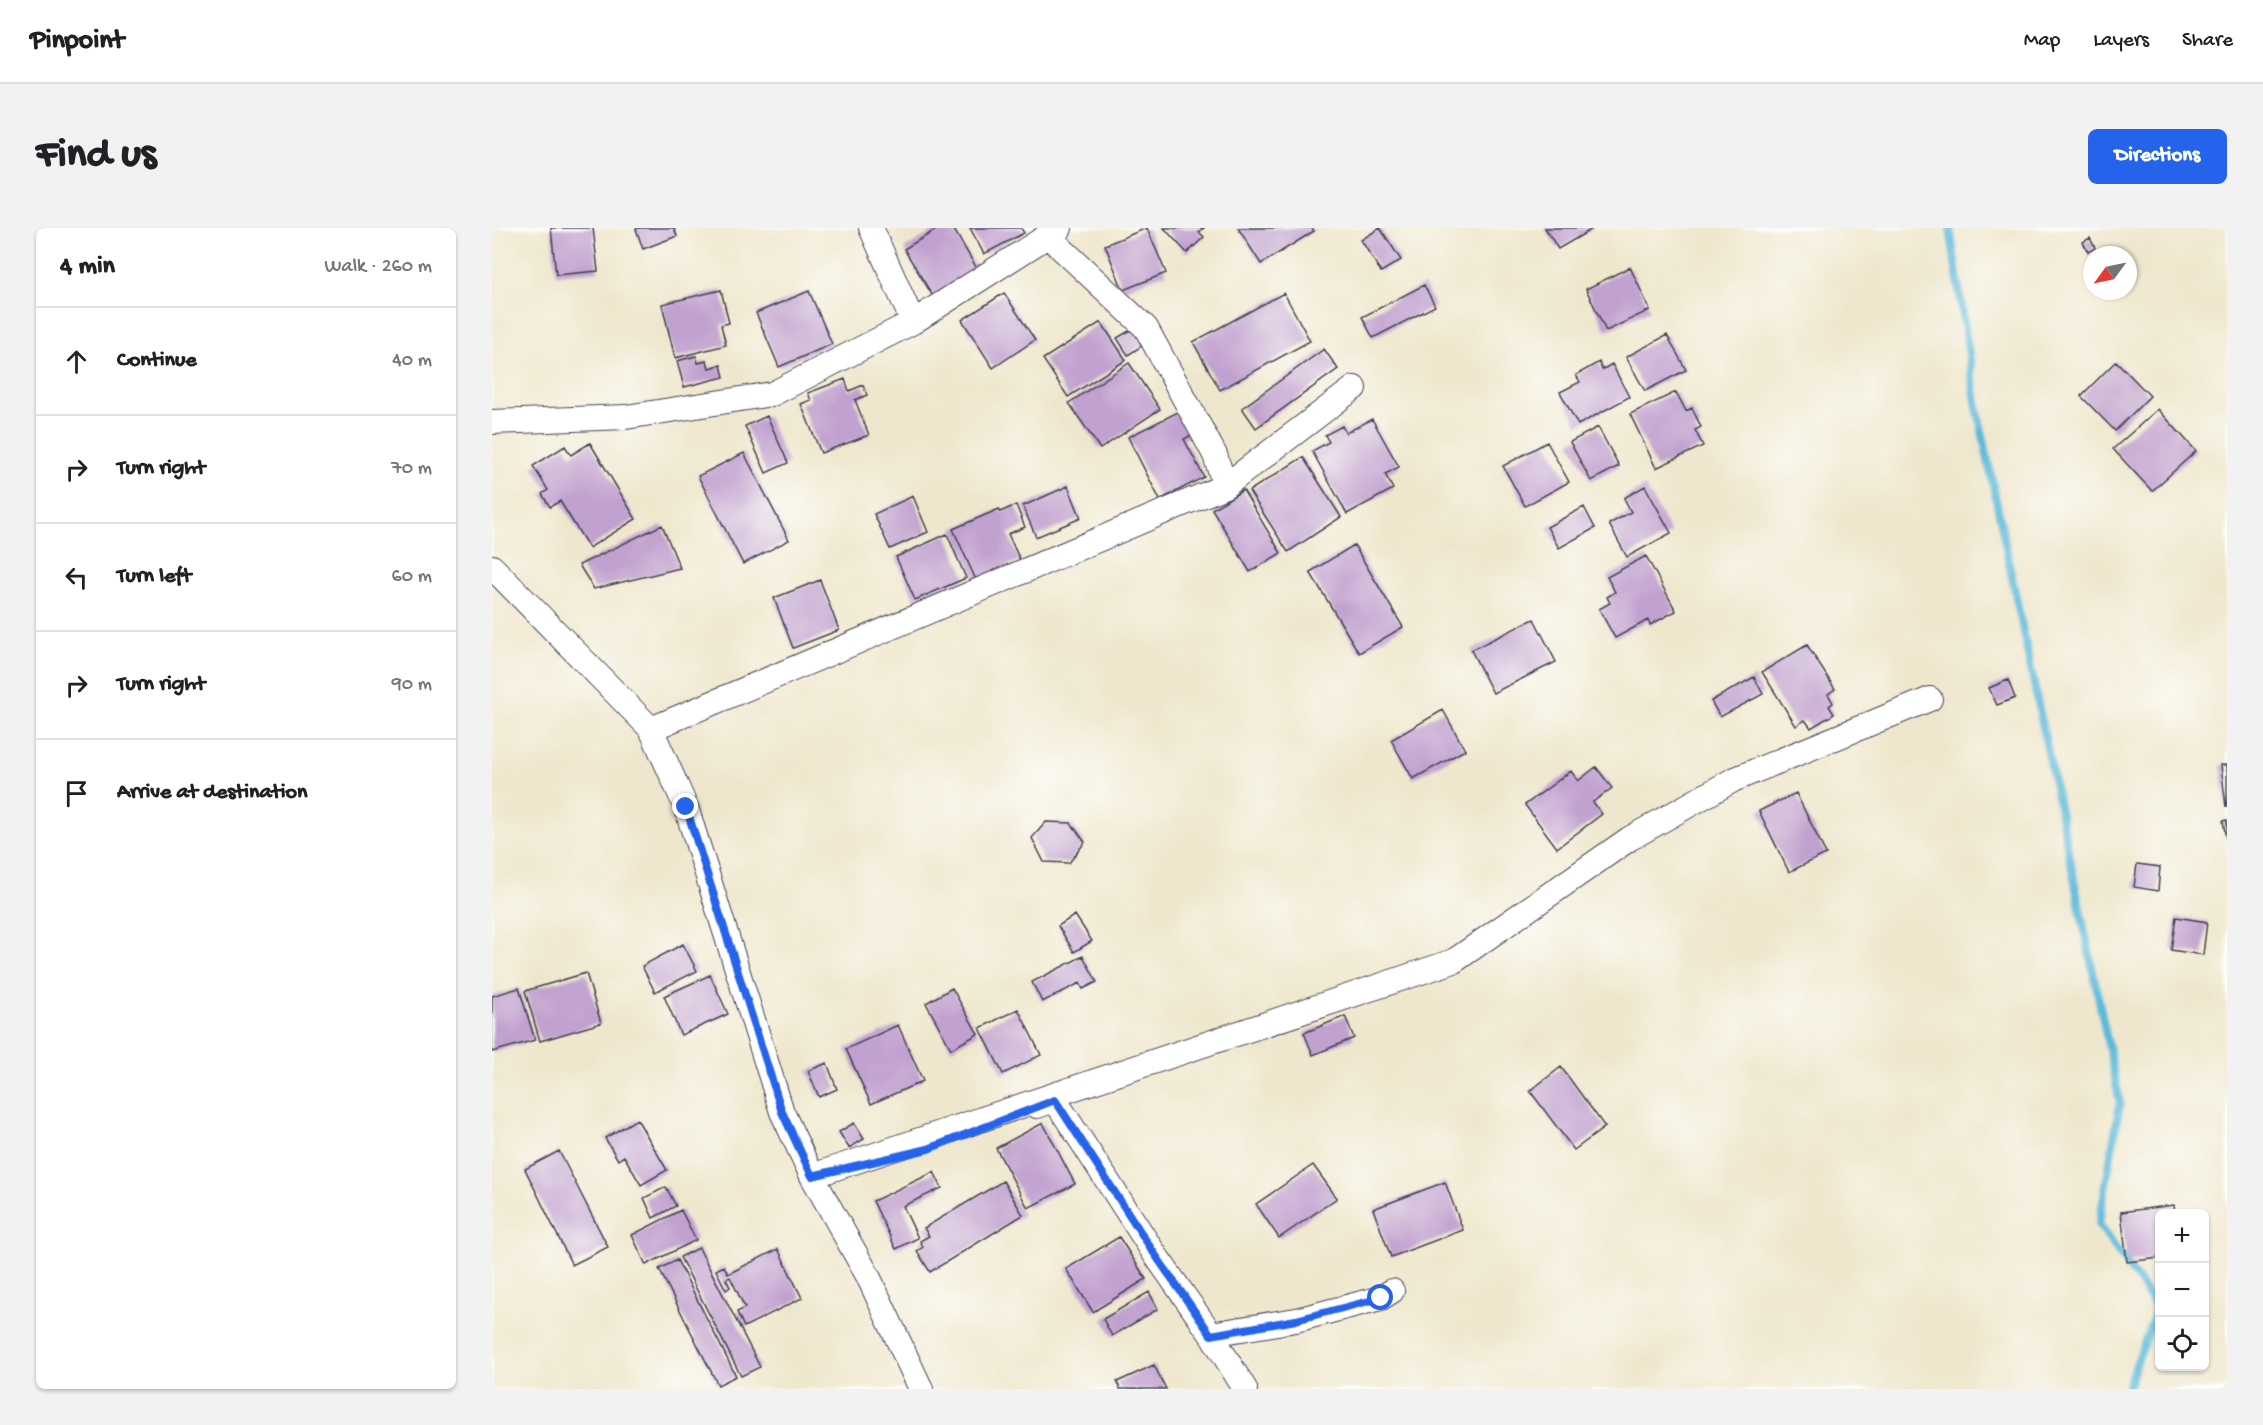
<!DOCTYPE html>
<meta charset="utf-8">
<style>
body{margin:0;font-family:"Gochi Hand",sans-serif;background:#f2f2f2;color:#202124}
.controls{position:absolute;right:18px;bottom:18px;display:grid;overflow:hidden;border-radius:9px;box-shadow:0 2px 4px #0004}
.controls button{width:54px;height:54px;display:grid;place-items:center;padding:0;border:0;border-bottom:2px solid #e0e0e0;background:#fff;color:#202124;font:30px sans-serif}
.compass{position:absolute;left:1591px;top:18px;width:54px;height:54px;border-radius:50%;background:#fff;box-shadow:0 2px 4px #0004;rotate:237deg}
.stop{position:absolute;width:18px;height:18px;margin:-14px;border:4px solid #2563eb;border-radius:50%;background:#fff}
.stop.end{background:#2563eb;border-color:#fff;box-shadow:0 2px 6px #0008}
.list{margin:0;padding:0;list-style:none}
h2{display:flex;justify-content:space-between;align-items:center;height:78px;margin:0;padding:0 24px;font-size:26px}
h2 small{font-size:20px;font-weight:400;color:#757577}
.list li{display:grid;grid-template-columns:39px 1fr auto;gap:18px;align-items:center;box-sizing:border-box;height:108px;padding:0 24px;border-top:2px solid #e0e0e0}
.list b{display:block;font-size:22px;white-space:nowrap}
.list em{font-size:20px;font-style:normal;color:#757577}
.icon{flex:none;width:33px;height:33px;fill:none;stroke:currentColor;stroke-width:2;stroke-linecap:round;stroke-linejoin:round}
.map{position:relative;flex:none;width:1735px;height:1161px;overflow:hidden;border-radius:9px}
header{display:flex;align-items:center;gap:36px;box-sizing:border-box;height:84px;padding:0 30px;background:#fff;border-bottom:2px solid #e0e0e0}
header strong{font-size:28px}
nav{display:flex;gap:33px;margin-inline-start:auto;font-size:21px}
.intro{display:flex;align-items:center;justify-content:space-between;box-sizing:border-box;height:144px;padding:0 36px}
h1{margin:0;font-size:42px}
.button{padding:15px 27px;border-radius:9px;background:#2563eb;color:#fff;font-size:21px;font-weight:700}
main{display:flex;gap:36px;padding:0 36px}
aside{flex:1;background:#fff;border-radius:9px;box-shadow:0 2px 4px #0004}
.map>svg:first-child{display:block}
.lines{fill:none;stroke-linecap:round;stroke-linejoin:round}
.stream{stroke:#5bbad9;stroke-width:8}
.building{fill:#c1a1cf}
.minor-casing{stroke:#414051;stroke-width:26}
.minor{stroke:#fff;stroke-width:24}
.route{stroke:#2563eb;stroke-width:8}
</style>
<header>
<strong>Pinpoint</strong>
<nav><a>Map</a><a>Layers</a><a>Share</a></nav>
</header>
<div class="intro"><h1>Find us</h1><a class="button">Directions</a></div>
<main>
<aside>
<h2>4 min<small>Walk · 260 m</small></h2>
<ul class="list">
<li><svg class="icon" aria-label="ahead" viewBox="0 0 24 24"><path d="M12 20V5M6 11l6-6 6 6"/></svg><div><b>Continue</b></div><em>40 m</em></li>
<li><svg class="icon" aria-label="right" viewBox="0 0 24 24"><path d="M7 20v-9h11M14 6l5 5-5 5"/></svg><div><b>Turn right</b></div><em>70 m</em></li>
<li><svg class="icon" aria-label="left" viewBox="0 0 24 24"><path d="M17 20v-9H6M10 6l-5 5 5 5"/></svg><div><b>Turn left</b></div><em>60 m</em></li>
<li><svg class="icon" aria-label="right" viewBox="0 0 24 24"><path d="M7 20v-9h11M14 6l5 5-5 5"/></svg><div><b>Turn right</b></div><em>90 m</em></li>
<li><svg class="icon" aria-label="arrive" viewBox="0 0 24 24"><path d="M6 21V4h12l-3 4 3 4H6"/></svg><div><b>Arrive at destination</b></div></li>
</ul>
</aside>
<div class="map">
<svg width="1735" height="1161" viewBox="0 0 1735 1161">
<rect width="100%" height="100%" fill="#fdfcf7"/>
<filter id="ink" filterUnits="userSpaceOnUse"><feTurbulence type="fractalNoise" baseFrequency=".0167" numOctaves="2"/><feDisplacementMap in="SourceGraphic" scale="12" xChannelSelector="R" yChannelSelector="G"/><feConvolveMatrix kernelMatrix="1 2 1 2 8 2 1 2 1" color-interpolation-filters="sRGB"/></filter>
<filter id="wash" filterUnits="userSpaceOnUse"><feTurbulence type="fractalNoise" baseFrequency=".008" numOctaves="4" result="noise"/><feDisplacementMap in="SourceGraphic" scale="24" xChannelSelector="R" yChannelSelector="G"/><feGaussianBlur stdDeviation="1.35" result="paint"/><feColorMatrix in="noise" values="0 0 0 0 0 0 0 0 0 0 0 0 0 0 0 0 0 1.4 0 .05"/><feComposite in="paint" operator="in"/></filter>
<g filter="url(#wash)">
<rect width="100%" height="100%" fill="#efe7cd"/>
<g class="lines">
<!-- stream -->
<path class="stream" d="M 1458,0 L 1484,174 L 1628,875 L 1607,996 L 1665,1080 L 1635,1161"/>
</g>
<g id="blocks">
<!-- building -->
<path class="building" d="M 59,0 L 101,0 L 106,43 L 64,47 Z
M 147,0 L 182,0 L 185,8 L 151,21 L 144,1 Z
M 447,0 L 461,0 L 487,44 L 442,70 L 412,21 Z
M 478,0 L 529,0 L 532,5 L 492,26 Z
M 655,0 L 674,45 L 631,62 L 613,17 Z
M 672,0 L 712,0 L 707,4 L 712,9 L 695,25 Z
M 746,0 L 820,0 L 822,3 L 769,36 Z
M 888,0 L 909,32 L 889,44 L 869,12 Z
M 1053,0 L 1102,0 L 1066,21 Z
M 1598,10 L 1603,20 L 1596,24 L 1591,14 Z
M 1138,39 L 1158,82 L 1114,103 L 1094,61 Z
M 932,57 L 943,78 L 881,110 L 870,89 Z
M 229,62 L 237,95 L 229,97 L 234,117 L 183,130 L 170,76 Z
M 317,63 L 340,116 L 287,139 L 264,85 Z
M 512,65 L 543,112 L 501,140 L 470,92 Z
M 792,65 L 818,113 L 728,162 L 701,114 Z
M 609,94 L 634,132 L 576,169 L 551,131 Z
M 646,98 L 656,114 L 636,127 L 625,110 Z
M 1175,107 L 1194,142 L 1153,163 L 1134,129 Z
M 832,121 L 846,141 L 764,200 L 750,180 Z
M 204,128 L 206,135 L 215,133 L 217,140 L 229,137 L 232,149 L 192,159 L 185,133 Z
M 1624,133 L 1658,168 L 1623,203 L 1589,168 Z
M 1107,134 L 1110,142 L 1120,136 L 1137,169 L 1086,197 L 1068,164 L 1088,154 L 1084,147 Z
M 637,135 L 668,181 L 608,221 L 577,175 Z
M 353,151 L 357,163 L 371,157 L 375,167 L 363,172 L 377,207 L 329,225 L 309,176 L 319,172 L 316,165 Z
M 1184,164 L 1194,183 L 1200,180 L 1209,199 L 1203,202 L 1211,218 L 1164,240 L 1138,186 Z
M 1666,181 L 1704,223 L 1660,263 L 1621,221 Z
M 688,183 L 700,207 L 692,211 L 712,249 L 668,272 L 636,209 Z
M 275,188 L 296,235 L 274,245 L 253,198 Z
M 880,191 L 907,239 L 893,246 L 901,261 L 855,286 L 820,223 L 837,214 L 833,207 L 850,198 L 854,205 Z
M 1106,199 L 1127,238 L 1099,253 L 1078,214 Z
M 1055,214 L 1077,254 L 1033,278 L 1011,238 Z
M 98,215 L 144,291 L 97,320 L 68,273 L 58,279 L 50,266 L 56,262 L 41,238 L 73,218 L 79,227 Z
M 252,225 L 297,312 L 251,336 L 206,248 Z
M 811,229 L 849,289 L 796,324 L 757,263 Z
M 576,258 L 589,290 L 544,309 L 531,278 Z
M 1153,258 L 1179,305 L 1135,329 L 1117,296 L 1139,284 L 1132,270 Z
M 751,262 L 789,325 L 758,344 L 720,281 Z
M 421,268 L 436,304 L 398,321 L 382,286 Z
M 524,277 L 533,299 L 516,306 L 528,332 L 484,352 L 461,301 L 507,281 L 508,284 Z
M 1092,279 L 1103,300 L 1067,320 L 1055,299 Z
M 170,297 L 188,340 L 102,361 L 87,337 Z
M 455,306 L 474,350 L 423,372 L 404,329 Z
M 862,317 L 911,399 L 867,425 L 818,344 Z
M 1154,328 L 1184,383 L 1158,397 L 1156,392 L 1123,410 L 1107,381 L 1118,375 L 1115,369 L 1123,364 L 1115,349 Z
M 328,352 L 347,402 L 301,420 L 282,370 Z
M 1042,391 L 1064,434 L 1001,465 L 979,422 Z
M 1315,417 L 1343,461 L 1336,466 L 1341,475 L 1337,478 L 1342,486 L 1319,500 L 1313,492 L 1304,498 L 1270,444 Z
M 1262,449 L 1271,466 L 1228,489 L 1219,473 Z
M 1516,452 L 1523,470 L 1505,477 L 1497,460 Z
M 951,482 L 973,522 L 921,551 L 899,512 Z
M 1729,537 L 1735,537 L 1735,579 L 1734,579 Z
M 1104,539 L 1120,560 L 1101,574 L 1110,586 L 1065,620 L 1033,577 L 1079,543 L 1086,553 Z
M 1304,565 L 1334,626 L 1297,644 L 1267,583 Z
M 1735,592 L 1735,610 L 1734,610 L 1731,593 Z
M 554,594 L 579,595 L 593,614 L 577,635 L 552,634 L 540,610 Z
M 1645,636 L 1668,639 L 1666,663 L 1642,659 Z
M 583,687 L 600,713 L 582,724 L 566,698 Z
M 1684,689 L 1715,694 L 1711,727 L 1679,722 Z
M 191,716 L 205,743 L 163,764 L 150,738 Z
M 591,728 L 605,754 L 591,761 L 588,755 L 550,774 L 540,754 Z
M 94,745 L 109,795 L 48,813 L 33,763 Z
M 218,747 L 236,786 L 189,807 L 172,768 Z
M 27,760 L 43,812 L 0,824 L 0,768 Z
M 460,760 L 486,806 L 459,821 L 434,775 Z
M 526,781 L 549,827 L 511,846 L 488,800 Z
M 853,788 L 862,810 L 821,827 L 812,805 Z
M 406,797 L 431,853 L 379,876 L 354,821 Z
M 335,835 L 345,861 L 327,869 L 316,843 Z
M 1069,839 L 1113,899 L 1082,922 L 1038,863 Z
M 145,891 L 175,942 L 149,957 L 132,928 L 126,932 L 113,910 Z
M 362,895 L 372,911 L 357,920 L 347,904 Z
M 551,895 L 583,956 L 536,980 L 504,920 Z
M 67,923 L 116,1019 L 80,1037 L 33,941 Z
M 821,937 L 845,970 L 787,1010 L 764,976 Z
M 442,944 L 450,960 L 411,978 L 426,1010 L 404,1021 L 381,973 Z
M 511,953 L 531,987 L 438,1044 L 425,1023 L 431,1019 L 428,1013 L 437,1008 L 432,1000 Z
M 953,954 L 971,1002 L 899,1029 L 881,981 Z
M 174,959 L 184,978 L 161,990 L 152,970 Z
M 1682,977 L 1683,986 L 1668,986 L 1668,1030 L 1635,1034 L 1629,984 Z
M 189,982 L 204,1012 L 154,1037 L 140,1007 Z
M 627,1009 L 654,1051 L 601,1084 L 574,1041 Z
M 207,1020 L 268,1139 L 249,1148 L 188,1029 Z
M 286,1021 L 310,1070 L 252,1099 L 245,1084 L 253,1080 L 238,1049 L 234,1051 L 238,1059 L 234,1062 L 224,1042 L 232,1038 L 236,1046 Z
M 185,1032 L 244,1148 L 226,1157 L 167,1041 Z
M 657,1064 L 666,1081 L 620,1108 L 611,1091 Z
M 662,1137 L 674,1161 L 628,1161 L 625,1154 Z"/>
</g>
</g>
<g filter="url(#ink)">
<use href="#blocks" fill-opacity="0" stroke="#414051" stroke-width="1.5"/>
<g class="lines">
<defs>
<path id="minor" d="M 379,0 L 421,94
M 555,7 L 654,100 L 723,227 L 733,258
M 0,194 L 134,189 L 280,166 L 421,94 L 568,0
M 0,339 L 159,501 L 194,579 L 290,884 L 320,948 L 376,1048 L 429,1161
M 159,501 L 733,258 L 862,160
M 545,878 L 563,872 L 662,1025 L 719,1106 L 753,1161
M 320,948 L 962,733 L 1137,611 L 1241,552 L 1438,471
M 719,1106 L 804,1092 L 889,1070 L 900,1063"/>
</defs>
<!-- minor casing -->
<use href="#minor" class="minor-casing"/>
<!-- minor -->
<use href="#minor" class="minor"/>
</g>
</g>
<g class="lines" filter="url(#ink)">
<!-- route -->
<path class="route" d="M 194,579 L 290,884 L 320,948 L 436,921 L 563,872 L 662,1025 L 719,1107 L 804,1092 L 889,1070"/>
</g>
</svg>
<div class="controls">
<button>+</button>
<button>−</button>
<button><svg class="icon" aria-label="locate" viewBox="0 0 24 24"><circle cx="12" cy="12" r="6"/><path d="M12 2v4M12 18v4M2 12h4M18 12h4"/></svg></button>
</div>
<svg class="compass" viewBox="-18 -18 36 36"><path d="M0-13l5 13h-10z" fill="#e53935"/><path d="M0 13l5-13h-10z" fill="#757577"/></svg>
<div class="stop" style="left:889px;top:1070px"></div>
<div class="stop end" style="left:194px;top:579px"></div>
</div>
</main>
